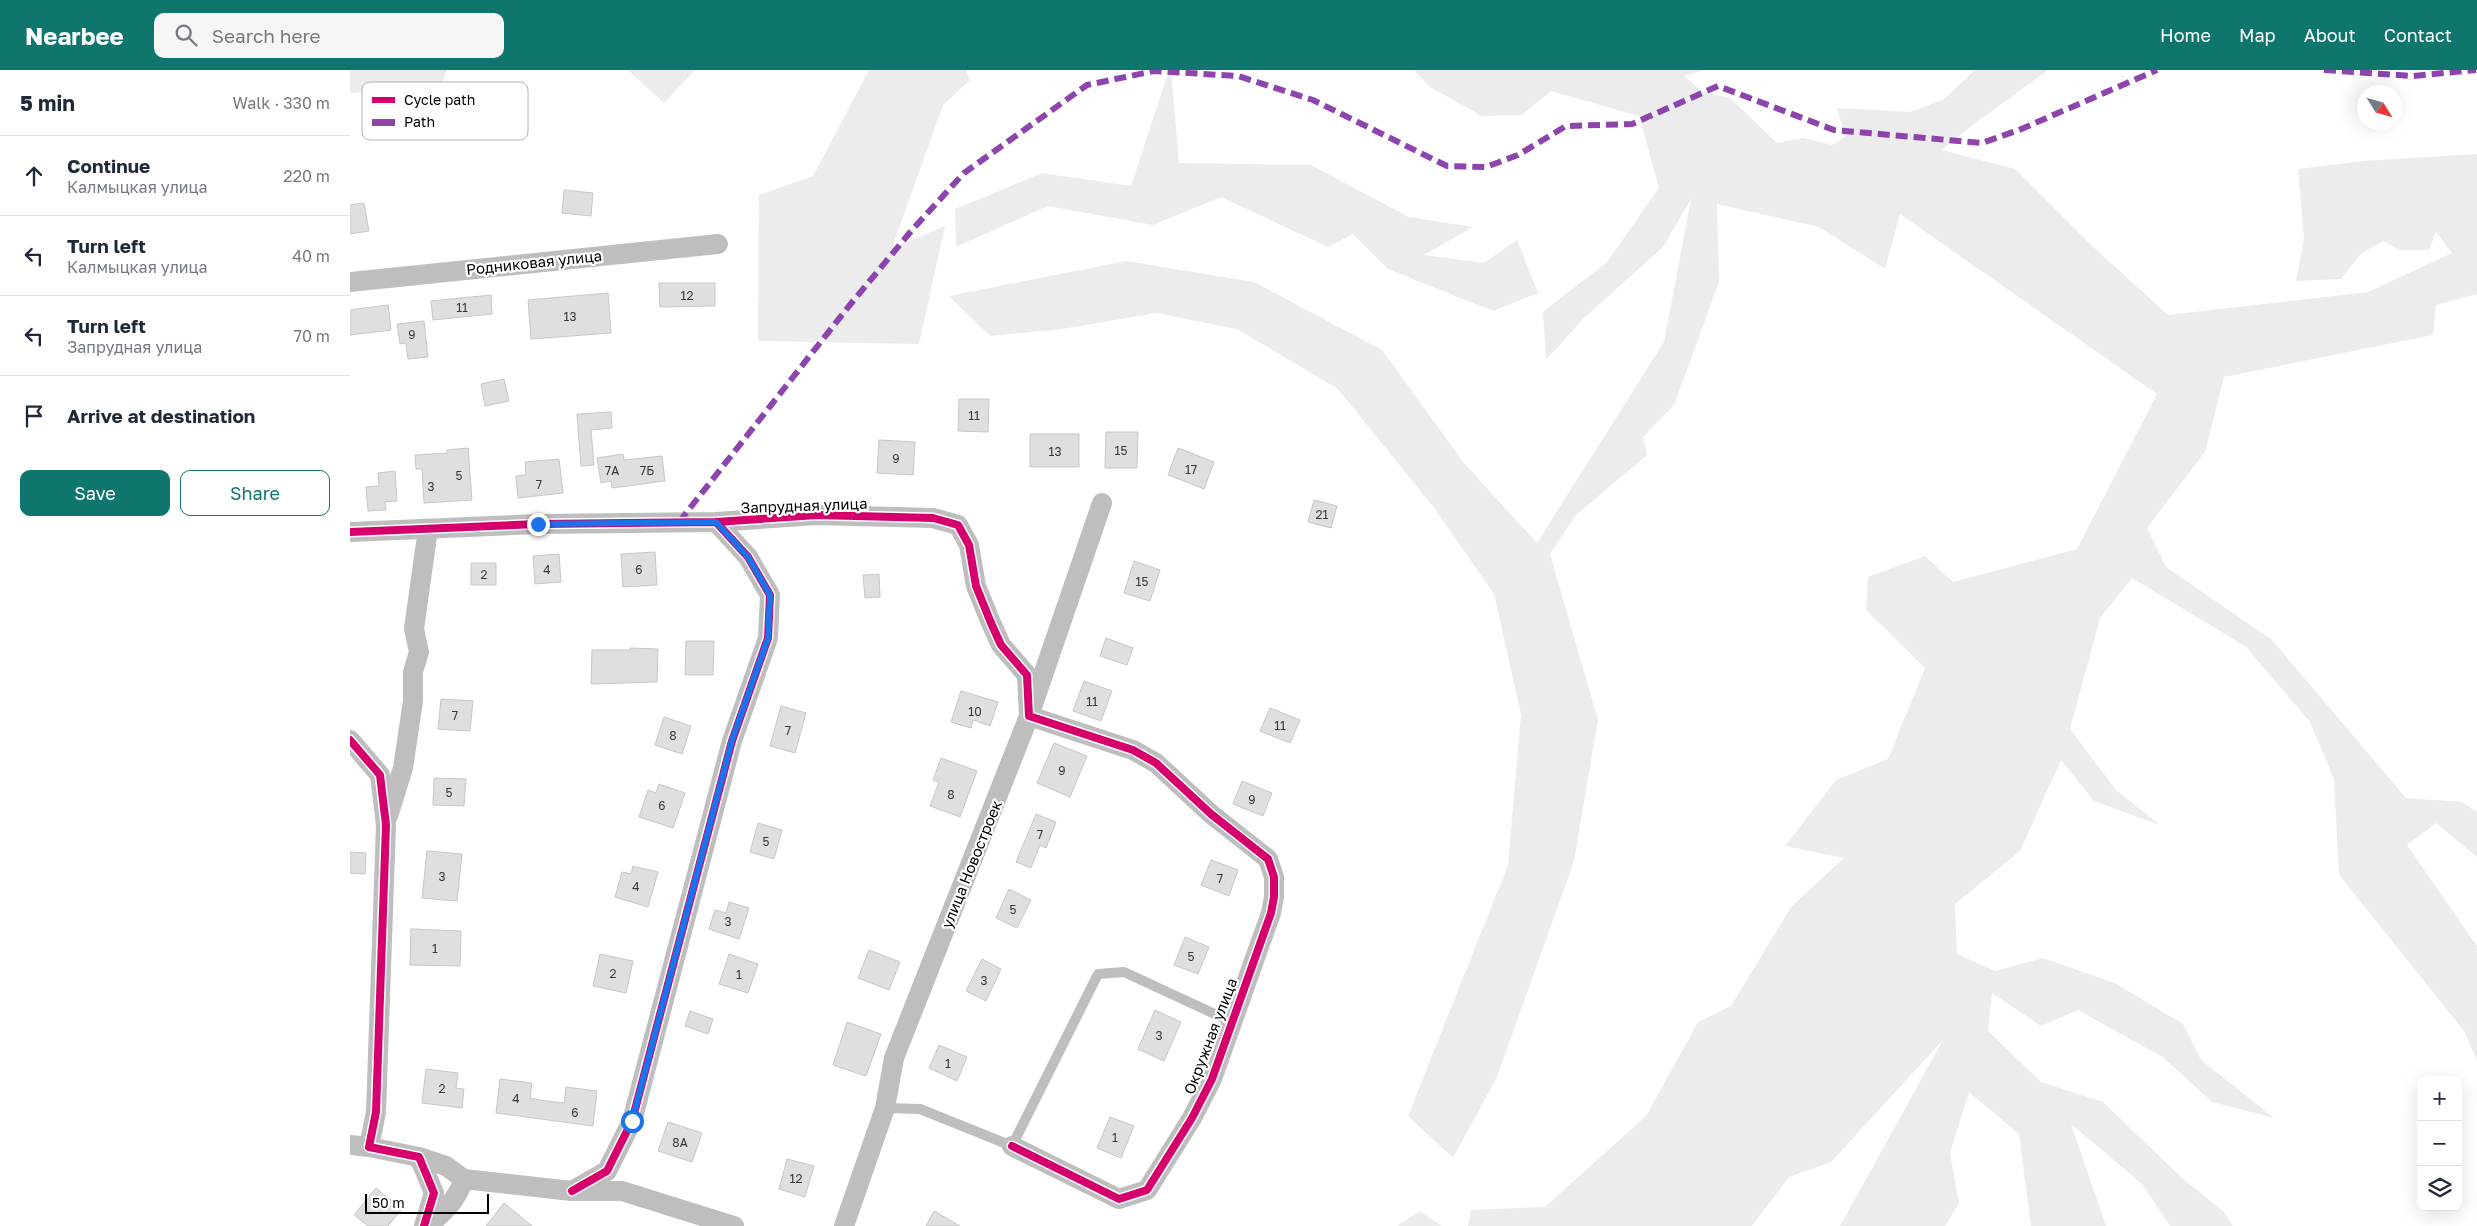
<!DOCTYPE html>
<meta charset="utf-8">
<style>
body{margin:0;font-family:"Golos Text",sans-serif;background:#f6f6f7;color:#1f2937}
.controls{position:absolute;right:15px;bottom:15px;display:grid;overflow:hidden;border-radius:10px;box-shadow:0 5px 20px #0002}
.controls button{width:45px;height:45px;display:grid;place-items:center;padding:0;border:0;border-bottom:1px solid #e0e1e3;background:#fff;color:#1f2937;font:25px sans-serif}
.compass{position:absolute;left:2007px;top:15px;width:45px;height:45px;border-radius:50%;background:#fff;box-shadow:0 5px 20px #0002;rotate:127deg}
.scale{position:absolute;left:15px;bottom:12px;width:124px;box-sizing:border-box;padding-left:5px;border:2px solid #000;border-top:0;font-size:14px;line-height:18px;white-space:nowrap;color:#000;-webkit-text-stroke:4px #fff;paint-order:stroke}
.stop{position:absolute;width:15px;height:15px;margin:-11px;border:4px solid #1a73e8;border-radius:50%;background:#fff}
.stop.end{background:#1a73e8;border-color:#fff;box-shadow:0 1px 5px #0008}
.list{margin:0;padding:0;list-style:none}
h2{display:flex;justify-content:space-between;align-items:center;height:65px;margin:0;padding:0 20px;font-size:21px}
h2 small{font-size:16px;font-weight:400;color:#747a83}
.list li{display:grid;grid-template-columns:32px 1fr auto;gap:15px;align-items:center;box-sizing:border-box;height:80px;padding:0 20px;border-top:1px solid #e0e1e3}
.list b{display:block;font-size:19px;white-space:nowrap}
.list p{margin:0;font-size:16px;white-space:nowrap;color:#747a83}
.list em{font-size:16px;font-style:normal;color:#747a83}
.actions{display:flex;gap:10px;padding:15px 20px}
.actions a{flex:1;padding:11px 0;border:1px solid #0f766e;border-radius:10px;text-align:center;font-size:18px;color:#0f766e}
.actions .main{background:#0f766e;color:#fff}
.icon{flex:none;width:28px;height:28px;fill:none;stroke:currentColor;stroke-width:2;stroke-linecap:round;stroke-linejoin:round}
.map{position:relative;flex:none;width:2127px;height:1156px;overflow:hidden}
header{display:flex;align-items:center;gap:30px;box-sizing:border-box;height:70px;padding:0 25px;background:#0f766e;color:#fff}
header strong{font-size:24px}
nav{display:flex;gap:28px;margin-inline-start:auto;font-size:18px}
.search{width:350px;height:45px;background:#f6f6f7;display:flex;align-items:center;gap:12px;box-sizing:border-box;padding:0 18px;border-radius:10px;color:#747a83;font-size:19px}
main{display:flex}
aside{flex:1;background:#fff}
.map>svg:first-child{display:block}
.green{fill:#ececec}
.building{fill:#dfdfdf;stroke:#c7c7c7}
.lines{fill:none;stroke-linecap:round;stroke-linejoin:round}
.service{stroke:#bebebe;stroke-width:10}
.minor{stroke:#bebebe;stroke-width:20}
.quiet{stroke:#8e44ad;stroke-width:6;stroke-dasharray:12 6;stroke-linecap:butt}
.cycleway-casing{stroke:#fff;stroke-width:11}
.cycleway{stroke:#d6006c;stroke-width:8}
.route{stroke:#1a73e8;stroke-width:6}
.labels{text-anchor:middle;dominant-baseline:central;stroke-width:4.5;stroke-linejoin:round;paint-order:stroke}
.number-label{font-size:12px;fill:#383838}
.street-label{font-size:15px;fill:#000;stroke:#fff}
.key{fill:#fff;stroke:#b2b2b2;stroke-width:1}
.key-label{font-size:14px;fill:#000}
</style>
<header>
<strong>Nearbee</strong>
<div class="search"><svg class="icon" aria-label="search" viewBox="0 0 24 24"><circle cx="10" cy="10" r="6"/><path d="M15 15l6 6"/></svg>Search here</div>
<nav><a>Home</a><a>Map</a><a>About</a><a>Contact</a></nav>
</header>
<main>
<aside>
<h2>5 min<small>Walk · 330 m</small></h2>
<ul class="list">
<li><svg class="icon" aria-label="ahead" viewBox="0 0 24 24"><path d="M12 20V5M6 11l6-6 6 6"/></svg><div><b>Continue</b><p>Калмыцкая улица</p></div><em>220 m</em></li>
<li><svg class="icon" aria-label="left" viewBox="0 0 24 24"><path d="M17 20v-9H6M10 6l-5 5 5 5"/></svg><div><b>Turn left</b><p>Калмыцкая улица</p></div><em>40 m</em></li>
<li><svg class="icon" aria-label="left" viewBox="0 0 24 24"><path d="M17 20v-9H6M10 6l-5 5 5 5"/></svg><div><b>Turn left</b><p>Запрудная улица</p></div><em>70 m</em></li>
<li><svg class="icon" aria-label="arrive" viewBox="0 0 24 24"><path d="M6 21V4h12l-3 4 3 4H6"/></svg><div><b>Arrive at destination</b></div></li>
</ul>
<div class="actions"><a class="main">Save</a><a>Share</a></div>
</aside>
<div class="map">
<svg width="2127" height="1156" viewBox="0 0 2127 1156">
<rect width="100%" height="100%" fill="#fff"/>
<!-- green -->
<path class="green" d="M 0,0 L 97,0 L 91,17 L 0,23 Z
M 278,0 L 345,0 L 314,33 Z
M 519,0 L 616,0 L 620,10 L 593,35 L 542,178 L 595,156 L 569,274 L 408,271 L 409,125 L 463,106 Z
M 819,0 L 821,0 L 829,93 L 961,95 L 1059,147 L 1123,157 L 1074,185 L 1134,193 L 1167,170 L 1188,223 L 1143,241 L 1038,199 L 1003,164 L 978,177 L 871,127 L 803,155 L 698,136 L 606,177 L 605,139 L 692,103 L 781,116 Z
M 1064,0 L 1355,0 L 1334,6 L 1353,22 L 1380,28 L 1427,73 L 1453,68 L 1482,75 L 1495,67 L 1487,38 L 1561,42 L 1594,29 L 1625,0 L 1698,0 L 1624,54 L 1592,80 L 1665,99 L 1739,173 L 1818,245 L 2018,222 L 2102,183 L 2086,162 L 2079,180 L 2050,180 L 2033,171 L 2011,184 L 1991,209 L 1946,211 L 1954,168 L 1948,99 L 2013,91 L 2127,84 L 2127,224 L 2086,235 L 2083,265 L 1874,307 L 1855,382 L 1797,458 L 1816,497 L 1922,570 L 2056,728 L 2112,732 L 2127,742 L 2127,787 L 2086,753 L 2057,775 L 2127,876 L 2127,990 L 2114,961 L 1989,805 L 1984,709 L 1960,652 L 1895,576 L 1782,508 L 1750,548 L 1720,659 L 1766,720 L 1810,755 L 1744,731 L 1711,690 L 1670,781 L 1605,834 L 1607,884 L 1645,901 L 1693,888 L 1765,913 L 1833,954 L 1851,990 L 1924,1048 L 1862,1032 L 1814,988 L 1728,940 L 1691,956 L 1642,923 L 1638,961 L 1691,1012 L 1753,1032 L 1831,1107 L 1874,1142 L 1883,1156 L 1820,1156 L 1792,1114 L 1721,1054 L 1756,1156 L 1681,1156 L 1669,1064 L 1619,1022 L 1600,1083 L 1609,1133 L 1595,1156 L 1490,1156 L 1593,970 L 1481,1092 L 1439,1107 L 1402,1156 L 1118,1156 L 1121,1140 L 1195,1137 L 1296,1046 L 1348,952 L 1381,936 L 1441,837 L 1494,788 L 1435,776 L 1486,710 L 1538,689 L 1575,598 L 1516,540 L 1518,507 L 1575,486 L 1603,512 L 1727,479 L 1807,324 L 1550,144 L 1535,199 L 1469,157 L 1367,134 L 1369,212 L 1324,335 L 1293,367 L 1297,385 L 1226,445 L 1200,484 L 1248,650 L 1224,791 L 1147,1007 L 1103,1088 L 1058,1046 L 1158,795 L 1171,645 L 1144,524 L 1085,439 L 988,319 L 887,259 L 806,243 L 712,259 L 640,266 L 599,226 L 776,191 L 904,212 L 1032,280 L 1114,393 L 1187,473 L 1314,272 L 1341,129 L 1313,177 L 1234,248 L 1196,290 L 1193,242 L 1257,192 L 1309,118 L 1289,46 L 1201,21 L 1172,45 L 1132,46 L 1080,17 Z
M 1070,1141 L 1092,1156 L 1047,1156 Z"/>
<!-- building -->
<path class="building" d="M 214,120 L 243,123 L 241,146 L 212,143 Z
M 14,133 L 19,161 L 0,164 L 0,135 Z
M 309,213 L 365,213 L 365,236 L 310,237 Z
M 258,223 L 261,263 L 181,269 L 178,230 Z
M 141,225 L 142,244 L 83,250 L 81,231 Z
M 38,235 L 41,260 L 0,265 L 0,240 Z
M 74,251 L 78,287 L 58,289 L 56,273 L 50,274 L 47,254 Z
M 154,309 L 159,331 L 135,336 L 131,314 Z
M 609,329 L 639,329 L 638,362 L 608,361 Z
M 261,342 L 262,358 L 241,360 L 244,395 L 231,396 L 227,344 Z
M 756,362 L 788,362 L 787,398 L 755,398 Z
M 680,364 L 729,364 L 729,397 L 680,397 Z
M 529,370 L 565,372 L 563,405 L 527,403 Z
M 118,378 L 122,430 L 74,433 L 72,399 L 66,399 L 65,385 L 98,383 L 97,380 Z
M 828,378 L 864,392 L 854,419 L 818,405 Z
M 273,384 L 274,390 L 312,386 L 315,411 L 262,418 L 261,411 L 251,413 L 247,388 Z
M 209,389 L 213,423 L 168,428 L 166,406 L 176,405 L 175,392 Z
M 45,401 L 47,431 L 35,432 L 36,440 L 18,441 L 16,417 L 29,416 L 28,403 Z
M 964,430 L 987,436 L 981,458 L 958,452 Z
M 305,482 L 307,515 L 273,517 L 271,484 Z
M 209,484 L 211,512 L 185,514 L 183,486 Z
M 784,491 L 810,500 L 800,531 L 774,523 Z
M 121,493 L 146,493 L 146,515 L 121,515 Z
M 529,504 L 530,527 L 515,528 L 513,505 Z
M 756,568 L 783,578 L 777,595 L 750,586 Z
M 336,571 L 364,571 L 363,605 L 335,605 Z
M 280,578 L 308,579 L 307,612 L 241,614 L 242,580 L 280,580 Z
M 734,611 L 762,621 L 751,651 L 723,641 Z
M 611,621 L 648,632 L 640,656 L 623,650 L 621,658 L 601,652 Z
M 91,629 L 123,631 L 120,661 L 88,659 Z
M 431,636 L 456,643 L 445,683 L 420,676 Z
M 920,638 L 950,650 L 940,673 L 910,661 Z
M 314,647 L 341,656 L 332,684 L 305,675 Z
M 704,673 L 737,686 L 720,727 L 687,713 Z
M 591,688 L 627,701 L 610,747 L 580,736 L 589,712 L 583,710 Z
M 84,708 L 116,709 L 114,736 L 83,735 Z
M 892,711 L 922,723 L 913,746 L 883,734 Z
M 309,714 L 335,723 L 323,758 L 289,747 L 298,720 L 306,723 Z
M 686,744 L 706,752 L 696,778 L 690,775 L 681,798 L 666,792 Z
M 408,753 L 432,760 L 424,789 L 400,782 Z
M 77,781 L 112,784 L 107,831 L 72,828 Z
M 0,782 L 16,783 L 15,804 L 0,803 Z
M 861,790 L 888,800 L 879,826 L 851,815 Z
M 283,796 L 308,802 L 298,837 L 265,827 L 272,802 L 281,804 Z
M 659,819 L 681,830 L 667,858 L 646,848 Z
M 379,832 L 399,838 L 389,869 L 359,859 L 365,840 L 376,843 Z
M 61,859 L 111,861 L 110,896 L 60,895 Z
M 835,867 L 859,877 L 848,904 L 824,895 Z
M 519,880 L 550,892 L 539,920 L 508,908 Z
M 250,884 L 283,891 L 276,923 L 243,916 Z
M 379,884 L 408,894 L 398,923 L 369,914 Z
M 632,889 L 651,899 L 636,931 L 616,921 Z
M 805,940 L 831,952 L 814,991 L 788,979 Z
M 340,941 L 363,949 L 358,964 L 335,956 Z
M 497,952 L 531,964 L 516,1006 L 483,995 Z
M 589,975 L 617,987 L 607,1011 L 579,998 Z
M 76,999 L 108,1003 L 106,1018 L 114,1019 L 112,1038 L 72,1033 Z
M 150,1009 L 182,1013 L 180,1028 L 189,1030 L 214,1033 L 216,1017 L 247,1021 L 243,1056 L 146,1043 Z
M 760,1047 L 784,1056 L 771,1088 L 747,1078 Z
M 318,1052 L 352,1063 L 342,1092 L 308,1081 Z
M 437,1089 L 464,1096 L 455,1127 L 429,1119 Z
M 26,1118 L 52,1139 L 38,1156 L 18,1156 L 4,1145 Z
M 154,1133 L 182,1156 L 136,1156 Z
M 584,1141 L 610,1156 L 576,1156 Z"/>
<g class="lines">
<!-- service -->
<path class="service" d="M 535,1038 L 570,1039 L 662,1076 L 748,904 L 774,902 L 882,952"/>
<!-- minor -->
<path class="minor" d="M 0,212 L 368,174
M 0,462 L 188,454 L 366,452 L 467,445 L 583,448 L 608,455 L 619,475 L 626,516 L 641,553 L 651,575 L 677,605 L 679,646 L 783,680 L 806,693 L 861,744 L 918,789 L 924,807 L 924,827 L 921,843 L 862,1009 L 842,1048 L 797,1120 L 769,1129 L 662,1076
M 0,670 L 30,705 L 36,755 L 26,1042 L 19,1077 L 69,1087 L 84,1123 L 74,1156
M 38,746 L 53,698 L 63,631 L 63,602 L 69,582 L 64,559 L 78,459
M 0,1075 L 19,1077
M 69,1087 L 96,1096 L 114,1109 L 222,1121 L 272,1121 L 384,1156
M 222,1121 L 257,1101 L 282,1051 L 382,671 L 418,568 L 420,525 L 398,487 L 366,452
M 78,1156 C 94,1142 107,1130 114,1109
M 494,1156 L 535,1038 L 544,988 L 679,646 L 752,433"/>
<!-- quiet -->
<path class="quiet" d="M 1974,0 L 2063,6 L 2126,0
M 329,452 L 499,236 L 562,160 L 614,103 L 737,15 L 804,1 L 888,6 L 963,30 L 1097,96 L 1136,97 L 1168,85 L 1216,56 L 1282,54 L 1368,16 L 1484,60 L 1632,73 L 1669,60 L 1807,0"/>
<defs>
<path id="cycleway" d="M 0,462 L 188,454 L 366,452 L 467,445 L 583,448 L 608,455 L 619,475 L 626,516 L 641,553 L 651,575 L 677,605 L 679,646 L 783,680 L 806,693 L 861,744 L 918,789 L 924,807 L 924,827 L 921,843 L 862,1009 L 842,1048 L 797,1120 L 769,1129 L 662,1076
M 0,670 L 30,705 L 36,755 L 26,1042 L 19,1077 L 69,1087 L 84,1123 L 74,1156
M 222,1121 L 257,1101 L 282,1051 L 382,671 L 418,568 L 420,525 L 398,487 L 366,452"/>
</defs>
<!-- cycleway casing -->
<use href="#cycleway" class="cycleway-casing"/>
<!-- cycleway -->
<use href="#cycleway" class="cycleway"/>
</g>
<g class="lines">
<!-- route -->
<path class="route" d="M 188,454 L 366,452 L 398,487 L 420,525 L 418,568 L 382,670 L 282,1051"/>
</g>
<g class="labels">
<!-- number labels -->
<g class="number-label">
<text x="337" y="225">12</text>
<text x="112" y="237">11</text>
<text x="220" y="246">13</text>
<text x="62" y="264">9</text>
<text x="624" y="345">11</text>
<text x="771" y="380">15</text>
<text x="705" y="381">13</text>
<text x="546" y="388">9</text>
<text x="841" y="399">17</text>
<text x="262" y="400">7А</text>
<text x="297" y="400">7Б</text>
<text x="109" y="405">5</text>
<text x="189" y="414">7</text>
<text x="81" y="416">3</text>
<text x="972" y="444">21</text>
<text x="197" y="499">4</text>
<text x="289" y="499">6</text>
<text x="134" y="504">2</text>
<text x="792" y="511">15</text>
<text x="742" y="631">11</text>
<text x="625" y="641">10</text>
<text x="105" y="645">7</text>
<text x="930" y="655">11</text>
<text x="438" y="660">7</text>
<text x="323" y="665">8</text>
<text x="712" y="700">9</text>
<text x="99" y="722">5</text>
<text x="601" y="724">8</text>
<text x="902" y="729">9</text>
<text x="312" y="735">6</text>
<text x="690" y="764">7</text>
<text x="416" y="771">5</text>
<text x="92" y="806">3</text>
<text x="870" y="808">7</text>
<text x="286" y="816">4</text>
<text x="663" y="839">5</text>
<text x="378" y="851">3</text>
<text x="85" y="878">1</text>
<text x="841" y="886">5</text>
<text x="263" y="903">2</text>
<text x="389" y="904">1</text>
<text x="634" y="910">3</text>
<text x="809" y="965">3</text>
<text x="598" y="993">1</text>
<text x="92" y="1018">2</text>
<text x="166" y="1028">4</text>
<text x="225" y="1042">6</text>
<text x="765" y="1067">1</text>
<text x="330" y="1072">8А</text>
<text x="446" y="1108">12</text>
</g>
<!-- street labels -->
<g class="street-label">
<text transform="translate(184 192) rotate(-6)">Родниковая улица</text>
<text transform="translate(454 435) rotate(-2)">Запрудная улица</text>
<text transform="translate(621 794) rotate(-68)">улица Новостроек</text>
<text transform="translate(860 966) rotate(-69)">Окружная улица</text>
</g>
</g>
<!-- legend -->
<rect x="12" y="12" width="166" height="58" rx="8" class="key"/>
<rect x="22" y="27" width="23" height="6" fill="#d6006c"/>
<rect x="22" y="49" width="23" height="7" fill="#8e44ad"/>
<g class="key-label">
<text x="54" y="35">Cycle path</text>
<text x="54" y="57">Path</text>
</g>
</svg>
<div class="controls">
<button>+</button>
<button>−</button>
<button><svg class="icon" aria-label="layers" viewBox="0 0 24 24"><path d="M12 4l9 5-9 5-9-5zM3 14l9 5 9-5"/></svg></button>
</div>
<svg class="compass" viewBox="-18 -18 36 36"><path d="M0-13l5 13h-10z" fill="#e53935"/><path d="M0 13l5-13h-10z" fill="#747a83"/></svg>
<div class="scale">50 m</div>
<div class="stop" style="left:282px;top:1051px"></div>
<div class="stop end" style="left:188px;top:454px"></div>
</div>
</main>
